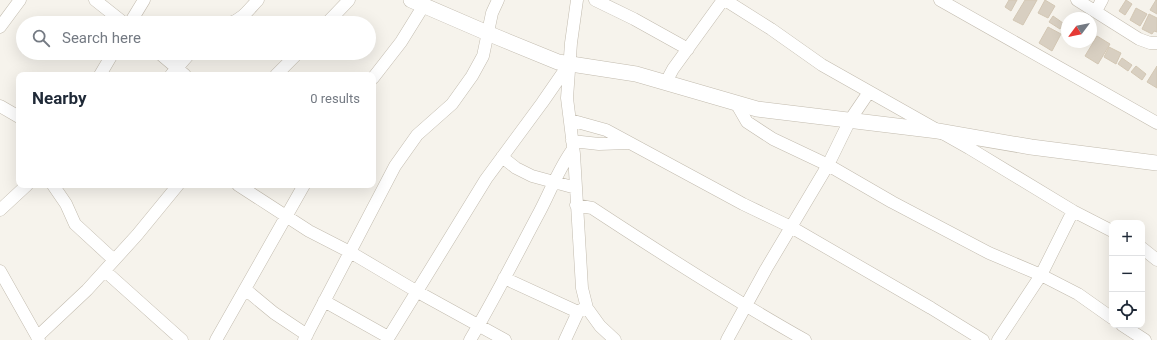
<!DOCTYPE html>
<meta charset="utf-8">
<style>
body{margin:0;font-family:Roboto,sans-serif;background:#f6f6f7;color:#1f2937}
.controls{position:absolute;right:12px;bottom:12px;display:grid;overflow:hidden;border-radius:8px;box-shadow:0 4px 16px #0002}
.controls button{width:36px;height:36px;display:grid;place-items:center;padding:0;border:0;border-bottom:1px solid #e0e1e3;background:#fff;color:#1f2937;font:20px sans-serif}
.compass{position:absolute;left:1061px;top:12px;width:36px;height:36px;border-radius:50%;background:#fff;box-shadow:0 4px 16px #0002;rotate:238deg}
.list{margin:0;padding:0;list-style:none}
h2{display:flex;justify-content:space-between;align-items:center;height:52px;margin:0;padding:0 16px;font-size:17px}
h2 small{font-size:13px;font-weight:400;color:#747a83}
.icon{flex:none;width:22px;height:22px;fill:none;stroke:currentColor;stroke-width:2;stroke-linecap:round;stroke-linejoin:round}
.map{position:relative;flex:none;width:1157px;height:340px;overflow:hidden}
.search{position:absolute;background:#fff;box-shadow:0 4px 16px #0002;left:16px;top:16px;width:360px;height:44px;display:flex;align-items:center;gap:10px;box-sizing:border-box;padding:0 14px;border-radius:22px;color:#747a83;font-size:15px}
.panel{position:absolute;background:#fff;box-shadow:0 4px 16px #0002;left:16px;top:72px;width:360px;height:116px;border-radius:8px}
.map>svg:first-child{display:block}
.building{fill:#d8cfc1;stroke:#d3c7b4}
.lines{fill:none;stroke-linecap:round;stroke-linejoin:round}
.minor-casing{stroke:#c2bbae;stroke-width:13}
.tertiary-casing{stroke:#c2bbae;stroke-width:16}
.minor{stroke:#fff;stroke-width:12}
.tertiary{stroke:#fff;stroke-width:15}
</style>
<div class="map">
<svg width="1157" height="340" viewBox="0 0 1157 340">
<rect width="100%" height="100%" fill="#f6f3ec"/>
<!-- building -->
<path class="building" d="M 1009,0 L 1017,0 L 1011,11 L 1005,7 Z
M 1025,0 L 1037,0 L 1023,25 L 1013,20 Z
M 1045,0 L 1055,6 L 1048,18 L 1038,13 Z
M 1126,0 L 1132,4 L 1125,15 L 1119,11 Z
M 1156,0 L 1157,1 L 1157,14 L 1150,10 Z
M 1136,8 L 1147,14 L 1140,26 L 1130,20 Z
M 1149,14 L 1157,18 L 1157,32 L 1154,31 L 1152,34 L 1142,29 Z
M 1053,16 L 1063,23 L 1060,29 L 1049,22 Z
M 1048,27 L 1061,34 L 1052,51 L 1039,43 Z
M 1097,36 L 1110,44 L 1098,64 L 1085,56 Z
M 1109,47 L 1121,53 L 1116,64 L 1104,57 Z
M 1122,58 L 1132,65 L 1128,71 L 1118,64 Z
M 1136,66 L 1146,74 L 1142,80 L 1131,72 Z
M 1157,66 L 1157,88 L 1147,82 Z"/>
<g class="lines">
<defs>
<path id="minor" d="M 95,0 L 124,23
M 577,0 L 571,43 L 567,98 L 574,154 L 582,288 L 587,308 L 600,326 L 615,340
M 595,0 L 634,19 L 688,49
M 725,0 L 771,29 L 822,65 L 969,148 L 1073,211 L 1112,231
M 940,0 L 1157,123
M 1077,0 L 1139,39 L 1150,43 L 1157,43
M 1096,11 L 1102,0
M 130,23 L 144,0
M 230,23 C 243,19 249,9 258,0
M 327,23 L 349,0
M 0,27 L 20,0
M 159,53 L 185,75
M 100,75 L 113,53
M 171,75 L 190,53
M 276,75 L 298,53
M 373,78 L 401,42 L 424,5
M 666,82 L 673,69 L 723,0
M 736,103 L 747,122 L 773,139 L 828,165 L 892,202 L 989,253 L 1041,275 L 1078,294 L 1112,318
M 0,106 L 19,117
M 570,120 L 606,130 L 743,204 L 791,227 L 931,308 L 983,340
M 572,141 L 599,144 L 628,143
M 502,157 L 516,168 L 532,176 L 576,188
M 53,185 L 66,204 L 75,224 L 114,260
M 238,185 L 309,231 L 350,252 L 416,291 L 505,340
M 576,205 L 592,208 C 662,254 732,299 805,340
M 0,210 L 27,185
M 1142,248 L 1157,260
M 0,271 L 39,340
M 105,271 L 182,340
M 504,278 L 578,312
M 245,289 L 274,313 L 307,335
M 324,301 L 388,337
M 1122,325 L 1145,340
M 37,337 L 87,290 L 137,235 L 178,185
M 216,340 L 304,185
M 304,340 L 395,166 L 417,135 L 452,104 L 472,76 L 483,56 L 492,13 L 498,0
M 387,340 L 486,179 L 542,103 L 569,64
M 470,340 C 495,298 517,254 540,211 C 551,190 559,168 573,149
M 565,340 L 578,312 L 583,309
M 727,340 L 766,269 L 828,165 L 850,120 L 869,92
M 998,340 L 1041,275 L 1073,211"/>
<path id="tertiary" d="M 411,0 L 492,35 L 558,62 L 636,74 L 757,109 L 938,131 L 1031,147 L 1157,163"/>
</defs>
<!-- minor casing -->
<use href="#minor" class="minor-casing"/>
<!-- tertiary casing -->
<use href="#tertiary" class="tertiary-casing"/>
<!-- minor -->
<use href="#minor" class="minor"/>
<!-- tertiary -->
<use href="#tertiary" class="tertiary"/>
</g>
</svg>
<div class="controls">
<button>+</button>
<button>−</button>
<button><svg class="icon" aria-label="locate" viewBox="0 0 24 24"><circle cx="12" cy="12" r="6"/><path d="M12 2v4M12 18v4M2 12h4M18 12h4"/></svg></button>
</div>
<svg class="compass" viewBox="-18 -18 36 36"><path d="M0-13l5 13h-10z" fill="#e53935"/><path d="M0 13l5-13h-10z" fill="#747a83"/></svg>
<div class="search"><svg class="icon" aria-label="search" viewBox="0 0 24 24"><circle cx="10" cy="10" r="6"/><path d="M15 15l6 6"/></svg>Search here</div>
<section class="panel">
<h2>Nearby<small>0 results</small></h2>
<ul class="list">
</ul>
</section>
</div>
